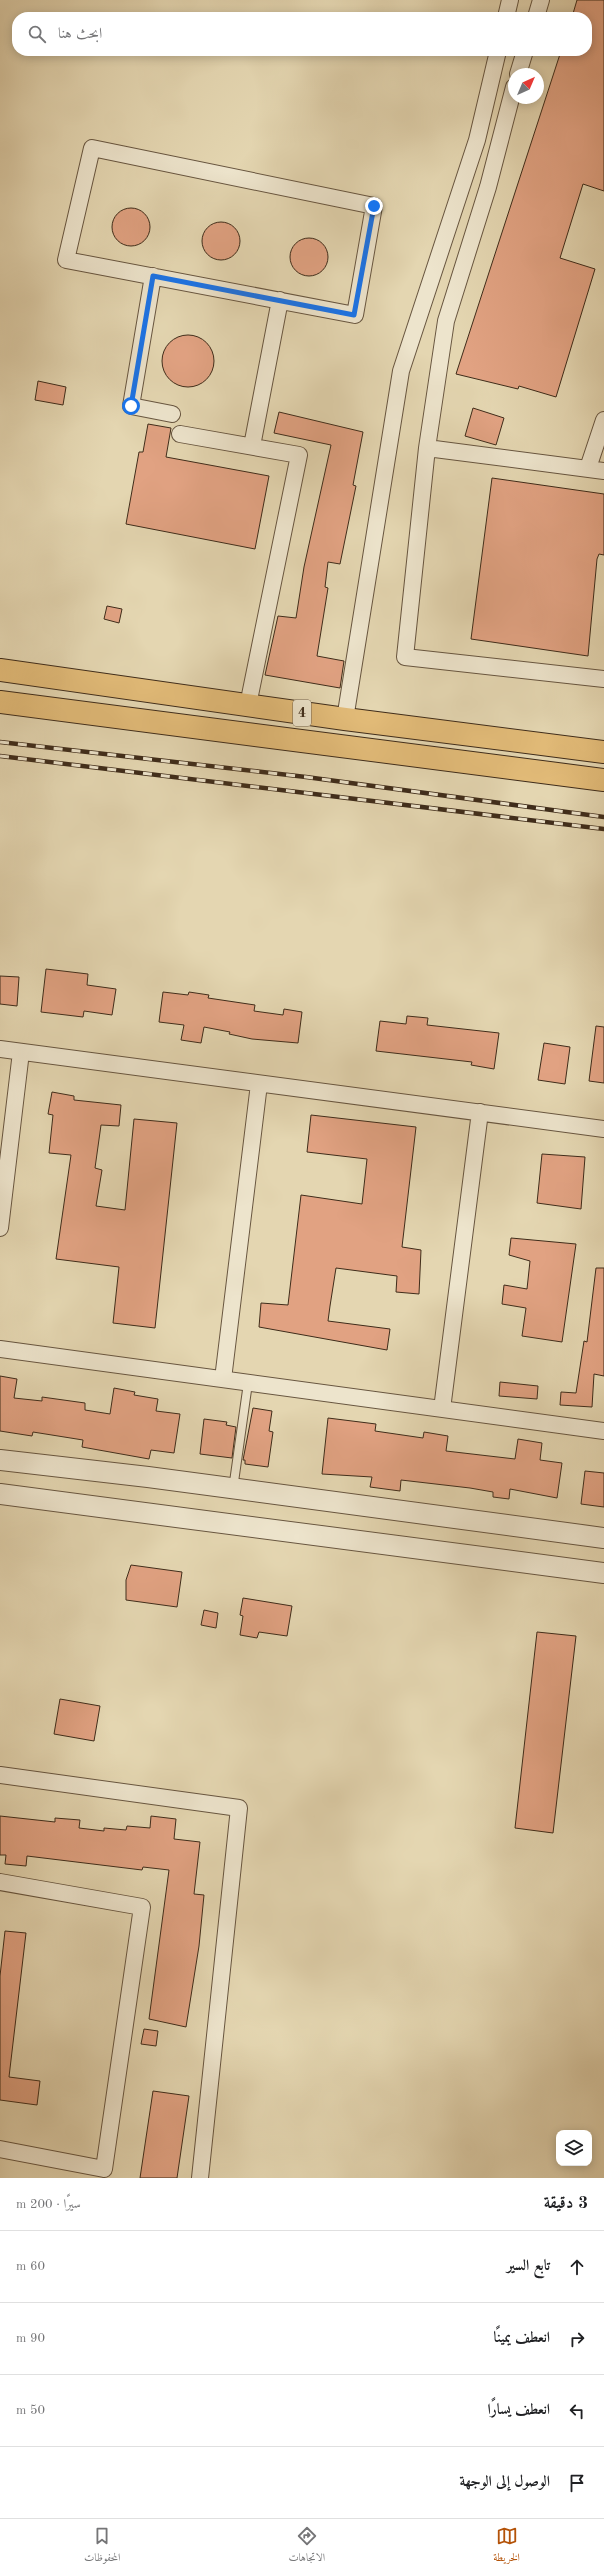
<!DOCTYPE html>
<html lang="ar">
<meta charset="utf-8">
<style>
body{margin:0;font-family:"Old Standard TT",Amiri,serif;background:#f6f6f6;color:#202124;direction:rtl}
.controls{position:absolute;right:12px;bottom:12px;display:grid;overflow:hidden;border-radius:8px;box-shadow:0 2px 10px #0003}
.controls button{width:36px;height:36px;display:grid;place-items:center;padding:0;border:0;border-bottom:1px solid #e0e0e0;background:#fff;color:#202124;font:20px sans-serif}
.compass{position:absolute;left:508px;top:68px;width:36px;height:36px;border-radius:50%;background:#fff;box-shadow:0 2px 10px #0003;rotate:44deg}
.stop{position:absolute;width:12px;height:12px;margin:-9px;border:3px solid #1a73e8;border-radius:50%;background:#fff}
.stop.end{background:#1a73e8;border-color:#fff;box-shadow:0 1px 4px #0008}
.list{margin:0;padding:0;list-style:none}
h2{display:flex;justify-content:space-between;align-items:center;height:52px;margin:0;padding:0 16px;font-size:17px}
h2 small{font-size:13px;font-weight:400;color:#757577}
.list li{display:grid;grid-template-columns:26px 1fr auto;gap:12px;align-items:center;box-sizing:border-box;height:72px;padding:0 16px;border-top:1px solid #e0e0e0}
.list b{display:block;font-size:15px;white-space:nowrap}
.list em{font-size:13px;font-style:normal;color:#757577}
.icon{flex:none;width:22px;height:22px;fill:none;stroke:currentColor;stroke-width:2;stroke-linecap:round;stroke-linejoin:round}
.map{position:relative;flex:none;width:604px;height:2178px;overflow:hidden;direction:ltr}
.search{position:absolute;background:#fff;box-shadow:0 2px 10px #0003;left:12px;right:12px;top:12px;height:44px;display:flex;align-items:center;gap:10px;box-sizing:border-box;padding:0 14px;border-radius:16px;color:#757577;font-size:15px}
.sheet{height:340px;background:#fff}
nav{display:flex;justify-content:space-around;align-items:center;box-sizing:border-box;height:56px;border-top:1px solid #e0e0e0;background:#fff;font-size:11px;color:#757577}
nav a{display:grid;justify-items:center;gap:2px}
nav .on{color:#b45309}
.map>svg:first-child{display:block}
.building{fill:#e1a282;stroke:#3f2c1a}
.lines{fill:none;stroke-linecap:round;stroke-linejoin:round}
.service-casing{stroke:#685640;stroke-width:10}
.minor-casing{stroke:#685640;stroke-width:18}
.tertiary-casing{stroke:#685640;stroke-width:22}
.primary-casing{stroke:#3f2c1a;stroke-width:24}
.service{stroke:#ede4cc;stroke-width:8}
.minor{stroke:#ede4cc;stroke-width:16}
.tertiary{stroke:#ede4cc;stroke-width:20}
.primary{stroke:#e2bb78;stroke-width:22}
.rail-casing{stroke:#3f2c1a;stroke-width:4.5}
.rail{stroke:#ede4cc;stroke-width:3;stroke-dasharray:9;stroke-linecap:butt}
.route{stroke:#1a73e8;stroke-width:5}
.labels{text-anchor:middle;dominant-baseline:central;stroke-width:3.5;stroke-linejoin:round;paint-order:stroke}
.shield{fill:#ede4cc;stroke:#73634f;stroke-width:1}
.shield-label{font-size:15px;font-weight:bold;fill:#3f2c1a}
</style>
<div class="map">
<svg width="604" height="2178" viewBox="0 0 604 2178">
<rect width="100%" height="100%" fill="#e4d6b1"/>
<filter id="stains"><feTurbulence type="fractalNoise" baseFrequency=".005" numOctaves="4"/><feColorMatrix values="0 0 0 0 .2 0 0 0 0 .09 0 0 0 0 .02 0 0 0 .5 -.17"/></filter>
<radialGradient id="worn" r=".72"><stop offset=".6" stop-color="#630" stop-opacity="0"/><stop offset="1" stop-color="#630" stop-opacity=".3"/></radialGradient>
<!-- building -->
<path class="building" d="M 577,0 L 604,0 L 604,191 L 583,184 L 560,258 L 595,269 L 556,397 L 519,386 L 518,389 L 456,374 L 561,51 L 587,51 L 587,17 L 572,17 Z
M112 227a19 19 0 1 1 38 0a19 19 0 1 1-38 0Z
M202 241a19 19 0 1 1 38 0a19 19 0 1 1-38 0Z
M290 257a19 19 0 1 1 38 0a19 19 0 1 1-38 0Z
M162 361a26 26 0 1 1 52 0a26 26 0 1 1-52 0Z
M 38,381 L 66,387 L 63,405 L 35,400 Z
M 473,408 L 504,418 L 496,445 L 465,436 Z
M 279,412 L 363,432 L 353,485 L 356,486 L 340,564 L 328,562 L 325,587 L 328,588 L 317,656 L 344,661 L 340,688 L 265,675 L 278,616 L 296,618 L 304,567 L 331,445 L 274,433 Z
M 148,424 L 171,428 L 166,457 L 269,476 L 255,549 L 126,524 L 139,452 L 143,452 Z
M 492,478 L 604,494 L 604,555 L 599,554 L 597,559 L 588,656 L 471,639 Z
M 107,606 L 122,609 L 119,623 L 104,619 Z
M 46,969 L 88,974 L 87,985 L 116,989 L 112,1015 L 84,1011 L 83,1017 L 41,1012 Z
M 0,976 L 19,977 L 17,1006 L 0,1004 Z
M 163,992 L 188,995 L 189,992 L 209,995 L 208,998 L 255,1005 L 254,1011 L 283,1015 L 284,1009 L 302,1012 L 298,1043 L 252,1039 L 229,1034 L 230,1032 L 204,1027 L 201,1043 L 181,1040 L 184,1025 L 159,1022 Z
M 407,1016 L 428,1018 L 427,1025 L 499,1033 L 494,1069 L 471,1065 L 472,1062 L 376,1051 L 380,1021 L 406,1024 Z
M 596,1026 L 604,1027 L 604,1083 L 589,1081 Z
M 544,1043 L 570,1047 L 565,1084 L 538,1080 Z
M 52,1092 L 74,1096 L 74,1100 L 121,1105 L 119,1126 L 101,1125 L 95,1168 L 102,1170 L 96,1206 L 125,1210 L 134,1119 L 177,1123 L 155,1328 L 113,1323 L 119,1267 L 56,1259 L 71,1155 L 49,1153 L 53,1115 L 48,1114 Z
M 311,1115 L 416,1127 L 402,1247 L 421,1250 L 419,1294 L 396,1292 L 397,1276 L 336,1268 L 330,1306 L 328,1321 L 390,1329 L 387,1350 L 259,1327 L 261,1303 L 288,1305 L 301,1195 L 362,1204 L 367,1159 L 307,1152 Z
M 542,1154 L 585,1157 L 581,1209 L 537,1203 Z
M 511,1238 L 576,1244 L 562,1342 L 522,1336 L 526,1308 L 502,1304 L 504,1285 L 527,1289 L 530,1261 L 509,1255 Z
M 596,1268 L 604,1268 L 604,1376 L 594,1374 L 592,1407 L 560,1405 L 561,1392 L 576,1393 L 584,1341 L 587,1342 Z
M 0,1376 L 17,1379 L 14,1398 L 42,1401 L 42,1397 L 85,1403 L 85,1410 L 110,1414 L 114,1388 L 135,1392 L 134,1395 L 158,1399 L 156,1411 L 180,1414 L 174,1453 L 151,1450 L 149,1459 L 82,1447 L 83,1440 L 33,1432 L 32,1436 L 0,1431 Z
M 500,1382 L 538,1386 L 537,1399 L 499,1396 Z
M 253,1408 L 272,1411 L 269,1431 L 273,1432 L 268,1467 L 245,1464 L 245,1460 L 243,1460 Z
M 328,1418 L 376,1424 L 375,1431 L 423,1438 L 424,1432 L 448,1436 L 446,1451 L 515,1459 L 518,1439 L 542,1443 L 540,1460 L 562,1463 L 557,1498 L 510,1489 L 509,1499 L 493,1497 L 493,1492 L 470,1488 L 401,1480 L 400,1491 L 370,1487 L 372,1477 L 322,1474 Z
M 204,1419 L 227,1422 L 226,1425 L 236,1427 L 232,1458 L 200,1454 Z
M 585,1471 L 604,1473 L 604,1507 L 581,1504 Z
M 131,1565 L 182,1572 L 177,1607 L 126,1600 L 126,1580 Z
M 243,1598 L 292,1606 L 287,1636 L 259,1632 L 257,1638 L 240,1635 L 243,1616 L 240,1615 Z
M 204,1610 L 218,1613 L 216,1628 L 201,1625 Z
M 537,1632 L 576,1636 L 553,1833 L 515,1828 Z
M 60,1699 L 100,1706 L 94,1741 L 54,1734 Z
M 0,1816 L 55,1822 L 55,1818 L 80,1820 L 79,1828 L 104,1831 L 104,1828 L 126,1830 L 127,1826 L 150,1828 L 151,1816 L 176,1819 L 174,1839 L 200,1842 L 194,1894 L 204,1895 L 199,1946 L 186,2027 L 149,2019 L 169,1870 L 143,1867 L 142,1870 L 27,1856 L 26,1866 L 5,1864 L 6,1855 L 0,1855 Z
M 5,1931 L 26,1933 L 9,2077 L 40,2081 L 37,2105 L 0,2100 L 0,1976 Z
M 144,2029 L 158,2031 L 156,2046 L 141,2044 Z
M 153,2091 L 189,2096 L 177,2178 L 140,2178 Z"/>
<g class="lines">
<defs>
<path id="service" d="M 233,1489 L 248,1383"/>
<path id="minor" d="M 506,17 L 510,0
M 536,17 L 541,0
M 518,74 L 525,51
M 514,87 L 488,187 L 446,321 L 427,448 L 405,657 L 604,679
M 92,148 L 374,206 L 355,315 L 66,260 Z
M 153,276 L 131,406 L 172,414
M 180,434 L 299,455 L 248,705
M 252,446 L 280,300
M 427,448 L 604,471
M 588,468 L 604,420
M 345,719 L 401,371 L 477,140 L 498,51
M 0,1049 L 604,1129
M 0,1228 L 21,1052
M 0,1349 L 604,1431
M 223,1379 L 259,1084
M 442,1409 L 480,1112
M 0,1775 L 239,1808 L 200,2178
M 0,1882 L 142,1907 L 104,2169 L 0,2149"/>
<path id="tertiary" d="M 0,1460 L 148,1477 L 604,1538
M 0,1494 L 604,1573"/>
<path id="primary" d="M 0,670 L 345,719 L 604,752
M 0,702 L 604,780"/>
</defs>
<!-- service casing -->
<use href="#service" class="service-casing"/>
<!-- minor casing -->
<use href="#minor" class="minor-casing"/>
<!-- tertiary casing -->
<use href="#tertiary" class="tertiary-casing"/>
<!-- primary casing -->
<use href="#primary" class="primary-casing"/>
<!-- service -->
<use href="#service" class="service"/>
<!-- minor -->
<use href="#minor" class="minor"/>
<!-- tertiary -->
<use href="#tertiary" class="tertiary"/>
<!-- primary -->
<use href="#primary" class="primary"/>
<defs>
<path id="rail" d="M 0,742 L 306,777 L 604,817
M 0,756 L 604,829"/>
</defs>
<!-- rail casing -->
<use href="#rail" class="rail-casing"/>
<!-- rail -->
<use href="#rail" class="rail"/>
</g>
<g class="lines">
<!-- route -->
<path class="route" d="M 131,406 L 153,276 L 354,315 L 374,206"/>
</g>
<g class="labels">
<!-- shield labels -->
<rect class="shield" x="293" y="700" width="18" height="26" rx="3"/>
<g class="shield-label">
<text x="302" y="713">4</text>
</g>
</g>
<rect width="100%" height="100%" filter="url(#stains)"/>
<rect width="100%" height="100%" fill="url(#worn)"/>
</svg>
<div class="controls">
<button><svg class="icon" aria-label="layers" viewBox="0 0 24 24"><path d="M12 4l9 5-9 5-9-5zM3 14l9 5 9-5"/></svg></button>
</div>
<svg class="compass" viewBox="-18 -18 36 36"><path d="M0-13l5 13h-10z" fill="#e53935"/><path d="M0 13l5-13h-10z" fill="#757577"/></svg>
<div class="stop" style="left:131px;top:406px"></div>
<div class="stop end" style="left:374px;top:206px"></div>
<div class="search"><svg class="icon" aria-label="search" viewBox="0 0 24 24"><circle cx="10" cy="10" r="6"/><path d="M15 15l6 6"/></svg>ابحث هنا</div>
</div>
<section class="sheet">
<h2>3 دقيقة<small>سيرًا · 200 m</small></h2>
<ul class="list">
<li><svg class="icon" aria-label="ahead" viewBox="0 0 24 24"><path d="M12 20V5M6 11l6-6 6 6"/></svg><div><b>تابع السير</b></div><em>60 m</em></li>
<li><svg class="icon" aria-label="right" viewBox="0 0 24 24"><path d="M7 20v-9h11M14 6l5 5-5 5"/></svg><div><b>انعطف يمينًا</b></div><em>90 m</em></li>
<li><svg class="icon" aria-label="left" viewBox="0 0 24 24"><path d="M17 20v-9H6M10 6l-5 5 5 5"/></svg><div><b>انعطف يسارًا</b></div><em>50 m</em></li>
<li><svg class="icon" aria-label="arrive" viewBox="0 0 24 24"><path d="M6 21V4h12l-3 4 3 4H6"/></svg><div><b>الوصول إلى الوجهة</b></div></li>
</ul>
</section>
<nav>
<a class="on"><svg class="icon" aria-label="map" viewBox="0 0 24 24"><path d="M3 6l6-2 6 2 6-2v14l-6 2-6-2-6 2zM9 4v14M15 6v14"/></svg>الخريطة</a>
<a><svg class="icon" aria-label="directions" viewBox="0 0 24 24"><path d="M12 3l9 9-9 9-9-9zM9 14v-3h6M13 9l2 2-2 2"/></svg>الاتجاهات</a>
<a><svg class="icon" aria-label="saved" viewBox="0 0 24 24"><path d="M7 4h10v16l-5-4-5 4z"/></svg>المحفوظات</a>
</nav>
